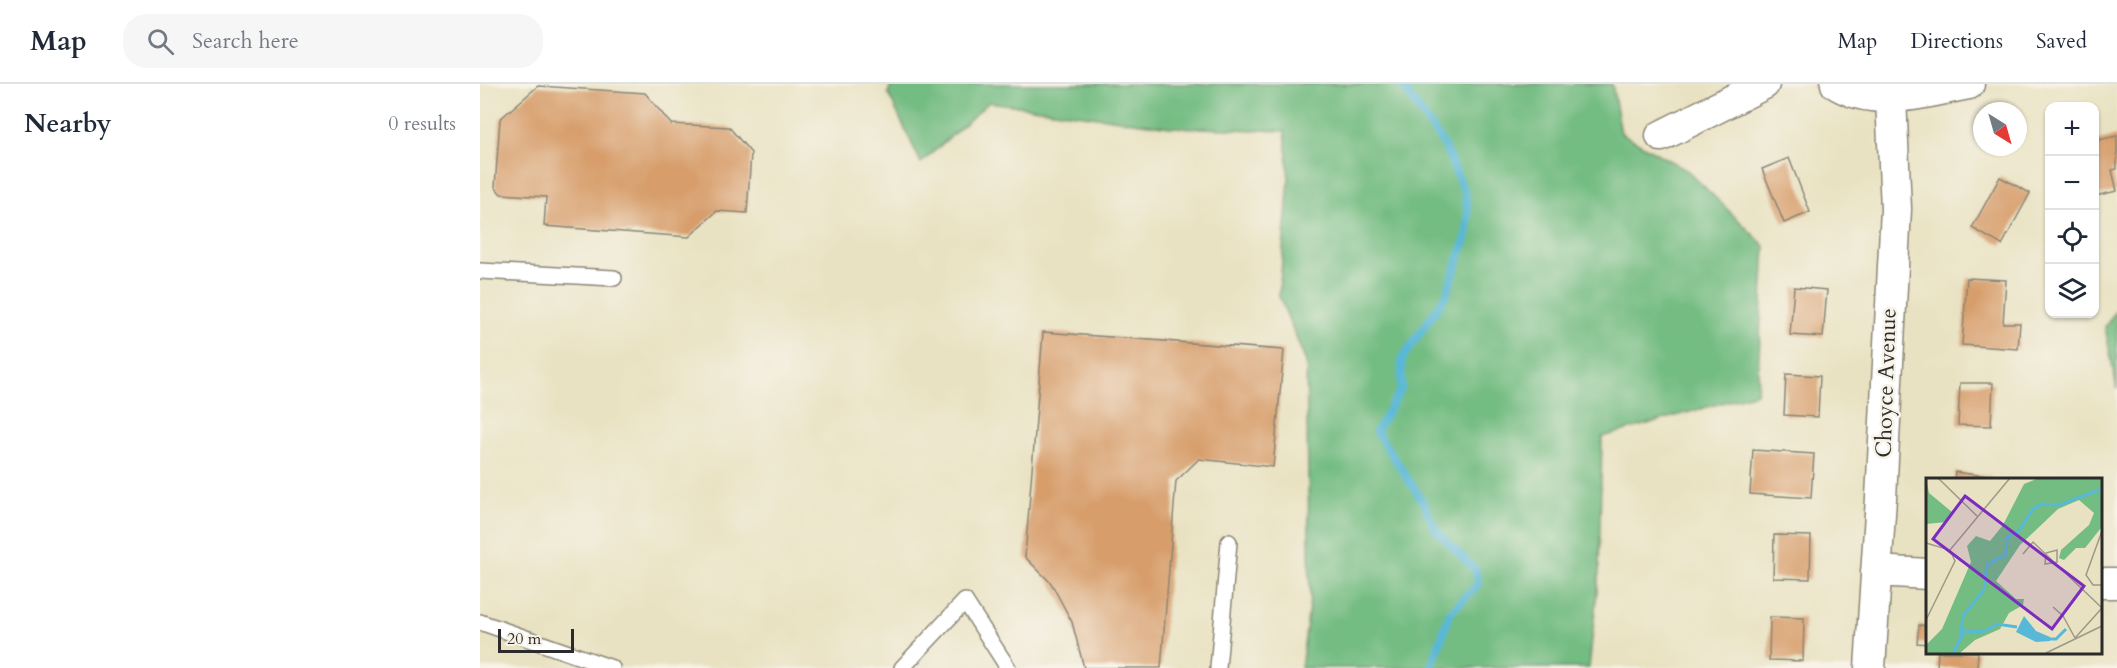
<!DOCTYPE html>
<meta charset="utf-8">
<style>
body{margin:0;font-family:Cardo,serif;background:#f6f6f7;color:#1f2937}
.controls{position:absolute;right:18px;top:18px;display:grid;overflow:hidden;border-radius:12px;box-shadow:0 2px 4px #0004}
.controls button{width:54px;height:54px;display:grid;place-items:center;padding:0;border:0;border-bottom:2px solid #e0e1e3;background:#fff;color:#1f2937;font:30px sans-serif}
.compass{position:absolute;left:1493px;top:18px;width:54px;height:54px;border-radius:50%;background:#fff;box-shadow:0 2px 4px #0004;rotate:143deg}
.scale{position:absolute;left:18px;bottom:15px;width:76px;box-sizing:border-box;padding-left:6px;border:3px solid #2b2b2b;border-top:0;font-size:16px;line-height:21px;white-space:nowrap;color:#2b2b2b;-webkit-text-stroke:4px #f7f3e8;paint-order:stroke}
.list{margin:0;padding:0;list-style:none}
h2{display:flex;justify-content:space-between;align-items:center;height:78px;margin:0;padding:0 24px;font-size:26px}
h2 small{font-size:20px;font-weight:400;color:#747a83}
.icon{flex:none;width:33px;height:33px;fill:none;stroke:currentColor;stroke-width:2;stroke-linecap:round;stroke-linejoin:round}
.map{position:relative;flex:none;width:1637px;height:584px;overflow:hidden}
header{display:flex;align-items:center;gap:36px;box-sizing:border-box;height:84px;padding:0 30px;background:#fff;border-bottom:2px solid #e0e1e3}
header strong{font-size:28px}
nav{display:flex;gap:33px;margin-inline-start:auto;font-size:21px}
.search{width:420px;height:54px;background:#f6f6f7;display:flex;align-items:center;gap:15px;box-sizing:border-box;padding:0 21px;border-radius:24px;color:#747a83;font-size:22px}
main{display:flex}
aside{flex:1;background:#fff}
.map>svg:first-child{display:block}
.forest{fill:#73bc82;stroke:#4f7456;stroke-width:1.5}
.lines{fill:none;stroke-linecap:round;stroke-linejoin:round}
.stream{stroke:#58b8d7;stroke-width:8}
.building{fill:#d79d6a}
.service-casing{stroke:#8a8676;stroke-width:18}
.minor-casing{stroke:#8a8676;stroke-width:33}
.service{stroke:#fff;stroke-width:15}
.minor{stroke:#fff;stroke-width:30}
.labels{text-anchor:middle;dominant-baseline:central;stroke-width:5;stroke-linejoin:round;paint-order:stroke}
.street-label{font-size:22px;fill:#2b2b2b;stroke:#f7f3e8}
.inset-river{fill:none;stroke:#58b8d7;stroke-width:3}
.inset-road{fill:none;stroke:#9d9986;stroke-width:1.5}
.view{fill:#7b2cbf;fill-opacity:0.15;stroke:#7b2cbf;stroke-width:3}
.inset-edge{fill:none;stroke:#2b2b2b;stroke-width:3}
</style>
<header>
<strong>Map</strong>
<div class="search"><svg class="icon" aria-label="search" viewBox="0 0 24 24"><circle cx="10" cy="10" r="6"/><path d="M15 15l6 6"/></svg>Search here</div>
<nav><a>Map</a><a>Directions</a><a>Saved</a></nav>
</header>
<main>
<aside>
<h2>Nearby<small>0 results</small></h2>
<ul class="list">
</ul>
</aside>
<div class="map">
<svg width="1637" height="584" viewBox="0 0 1637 584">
<rect width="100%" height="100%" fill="#f7f3e8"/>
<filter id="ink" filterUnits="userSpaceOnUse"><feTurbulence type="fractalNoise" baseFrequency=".0167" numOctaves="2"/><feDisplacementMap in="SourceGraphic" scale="12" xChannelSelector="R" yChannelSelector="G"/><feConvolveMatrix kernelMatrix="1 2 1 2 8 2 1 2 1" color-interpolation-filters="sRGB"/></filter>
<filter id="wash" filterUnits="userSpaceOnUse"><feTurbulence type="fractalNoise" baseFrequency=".008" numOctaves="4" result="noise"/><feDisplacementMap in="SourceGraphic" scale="24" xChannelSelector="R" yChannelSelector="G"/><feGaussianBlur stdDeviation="1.35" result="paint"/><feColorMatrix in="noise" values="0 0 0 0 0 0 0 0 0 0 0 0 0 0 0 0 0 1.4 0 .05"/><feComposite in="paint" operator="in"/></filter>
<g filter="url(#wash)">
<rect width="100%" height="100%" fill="#e9e2c2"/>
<!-- forest -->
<path class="forest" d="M 412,0 L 1132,0 L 1141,49 L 1208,87 L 1285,162 L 1277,309 L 1122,353 L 1119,488 L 1109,584 L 821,584 L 830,515 L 826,278 L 799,212 L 809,96 L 805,47 L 690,43 L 509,18 L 441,79 L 408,9 Z
M 1637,225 L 1637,305 L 1625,243 Z"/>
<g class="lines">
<!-- stream -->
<path class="stream" d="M 921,0 L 964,61 L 985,109 L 988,128 L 987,151 L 966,211 L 922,275 L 921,305 L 896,347 L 942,416 L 956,446 L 996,487 L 998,500 L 970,529 L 951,584"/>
</g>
<g id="blocks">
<!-- building -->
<path class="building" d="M 58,2 L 165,9 L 191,40 L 249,43 L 271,69 L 267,129 L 237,127 L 209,153 L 64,142 L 66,113 L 21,110 L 15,103 L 20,35 Z
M 1637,52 L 1637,85 L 1632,86 L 1637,107 L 1615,112 L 1614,57 Z
M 1309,74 L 1330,128 L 1304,139 L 1282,85 Z
M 1520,93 L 1550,109 L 1522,161 L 1492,144 Z
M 1487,194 L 1526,196 L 1523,239 L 1540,239 L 1538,265 L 1482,261 Z
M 1314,203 L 1347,206 L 1343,253 L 1310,251 Z
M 563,248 L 804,266 L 793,383 L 719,375 L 696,397 L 681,584 L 604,584 L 592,538 L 571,499 L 545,473 Z
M 1306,290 L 1340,292 L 1338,333 L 1304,331 Z
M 1480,299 L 1513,299 L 1511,342 L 1478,341 Z
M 1273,366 L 1334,370 L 1331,414 L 1270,410 Z
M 1475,388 L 1512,393 L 1512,395 L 1474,395 Z
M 1294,451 L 1331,452 L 1330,495 L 1293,494 Z
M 1290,533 L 1324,534 L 1323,577 L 1289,576 Z
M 1439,541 L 1448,542 L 1448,560 L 1437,559 Z
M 1458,568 L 1498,568 L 1497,584 L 1457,584 Z"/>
</g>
</g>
<g filter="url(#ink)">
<use href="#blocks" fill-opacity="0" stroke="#8a8676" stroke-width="1.5"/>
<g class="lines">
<defs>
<path id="service" d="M 0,187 L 134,194
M 0,538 L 132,584
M 422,584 L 485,517 L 528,584
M 738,584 L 749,458"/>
<path id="minor" d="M 1356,0 C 1397,25 1445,8 1489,0
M 1181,52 L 1284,0
M 1396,487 L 1448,490
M 1620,499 L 1637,499
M 1390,584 L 1401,414 L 1416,125 L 1411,14"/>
</defs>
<!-- service casing -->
<use href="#service" class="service-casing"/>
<!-- minor casing -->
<use href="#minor" class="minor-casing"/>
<!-- service -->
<use href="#service" class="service"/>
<!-- minor -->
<use href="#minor" class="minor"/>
</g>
</g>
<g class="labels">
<!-- street labels -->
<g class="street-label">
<text transform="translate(1406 299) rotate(-88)">Choyce Avenue</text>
</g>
</g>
<!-- overview -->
<g transform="translate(1446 394)">
<rect width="176" height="176" fill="#e9e2c2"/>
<path d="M 0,0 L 3,15 L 26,34 L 21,44 L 0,46 ZM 113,0 L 175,0 L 175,50 L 159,70 L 150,70 L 138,82 L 133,80 L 135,72 L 163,47 L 168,35 L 153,22 L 132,31 L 94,67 L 70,103 L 90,121 L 98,121 L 97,127 L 83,135 L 74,151 L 49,162 L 34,175 L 0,175 L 0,167 L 16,151 L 45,84 L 41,68 L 50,58 L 64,63 L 77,47 L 98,6 Z" fill="#73bc82"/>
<path d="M 98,138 L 110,153 L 124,159 L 124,163 L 110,164 L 90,154 Z" fill="#58b8d7"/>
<path class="inset-river" d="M 124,161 L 130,161 L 140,151M 34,162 L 37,138 L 58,112 L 61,87 L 80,76 L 81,59 L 92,54 L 107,31 L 115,26 L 133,27 L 176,11M 27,175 L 38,154 L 59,153 L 71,146 L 91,149"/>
<path class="inset-road" d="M 12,0 L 51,38M 176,53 L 160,97 L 167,107 L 176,107M 0,65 L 24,72 L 29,83 L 0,142M 24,72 L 84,0M 131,72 L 131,84 L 119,86 L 120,75 ZM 97,76 L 107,64 L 176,130 L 149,160M 127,129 L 137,138 L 149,160M 120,175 L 176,148"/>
<path class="view" d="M 39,18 L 158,108 L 126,151 L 7,61 Z"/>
<rect width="176" height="176" class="inset-edge"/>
</g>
</svg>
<div class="controls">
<button>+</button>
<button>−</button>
<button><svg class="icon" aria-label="locate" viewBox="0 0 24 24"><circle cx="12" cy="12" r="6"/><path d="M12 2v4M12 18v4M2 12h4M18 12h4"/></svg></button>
<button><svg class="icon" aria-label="layers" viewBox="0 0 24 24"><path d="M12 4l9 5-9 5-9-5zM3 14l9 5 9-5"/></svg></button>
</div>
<svg class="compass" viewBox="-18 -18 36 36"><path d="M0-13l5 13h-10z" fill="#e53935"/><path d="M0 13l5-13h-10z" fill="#747a83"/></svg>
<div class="scale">20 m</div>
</div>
</main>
